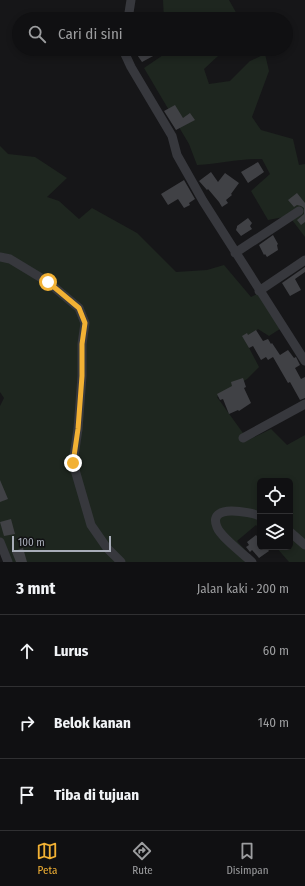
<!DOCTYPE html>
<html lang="id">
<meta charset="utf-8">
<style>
body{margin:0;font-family:"Fira Sans Condensed",sans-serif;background:#1e1e20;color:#f1f3f6}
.controls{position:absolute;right:12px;bottom:12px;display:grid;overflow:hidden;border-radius:6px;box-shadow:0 2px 6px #0003}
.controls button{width:36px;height:36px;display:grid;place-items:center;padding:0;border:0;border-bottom:1px solid #303032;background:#101012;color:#f1f3f6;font:20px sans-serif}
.scale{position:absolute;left:12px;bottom:10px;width:99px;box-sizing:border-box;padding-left:4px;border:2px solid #a8adb8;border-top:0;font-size:11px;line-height:14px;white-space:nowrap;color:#a8adb8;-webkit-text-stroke:3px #111113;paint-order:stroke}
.stop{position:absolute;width:12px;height:12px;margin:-9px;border:3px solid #f2b134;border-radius:50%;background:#fff}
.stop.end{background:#f2b134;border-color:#fff;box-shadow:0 1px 4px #0008}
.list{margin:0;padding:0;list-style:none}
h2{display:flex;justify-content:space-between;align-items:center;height:52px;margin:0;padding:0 16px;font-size:17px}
h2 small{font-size:13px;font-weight:400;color:#9c9d9f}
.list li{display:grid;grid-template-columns:26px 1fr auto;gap:12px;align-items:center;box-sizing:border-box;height:72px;padding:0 16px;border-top:1px solid #303032}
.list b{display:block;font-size:15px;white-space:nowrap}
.list em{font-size:13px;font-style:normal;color:#9c9d9f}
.icon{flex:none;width:22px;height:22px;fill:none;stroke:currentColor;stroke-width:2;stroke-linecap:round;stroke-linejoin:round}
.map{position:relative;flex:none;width:305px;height:562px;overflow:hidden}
.search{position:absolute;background:#101012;box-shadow:0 2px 6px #0003;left:12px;right:12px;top:12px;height:44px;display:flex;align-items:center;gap:10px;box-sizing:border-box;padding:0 14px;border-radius:22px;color:#9c9d9f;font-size:15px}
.sheet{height:268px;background:#101012}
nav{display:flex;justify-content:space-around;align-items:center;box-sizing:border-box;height:56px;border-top:1px solid #303032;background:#101012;font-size:11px;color:#9c9d9f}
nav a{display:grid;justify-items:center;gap:2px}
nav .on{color:#f2b134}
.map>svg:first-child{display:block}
.green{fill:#1e261f}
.building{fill:#404145}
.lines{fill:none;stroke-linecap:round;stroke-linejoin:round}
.minor{stroke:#37383d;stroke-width:9}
.route{stroke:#f2b134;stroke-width:5}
</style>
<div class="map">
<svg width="305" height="562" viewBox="0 0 305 562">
<rect width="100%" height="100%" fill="#161618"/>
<!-- green -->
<path class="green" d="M 163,0 L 229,0 L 238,16 L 254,19 L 164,19 Z
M 172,49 L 229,49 L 218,56 L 204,69 L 209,84 L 230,81 L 250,61 L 265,54 L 269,71 L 252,117 L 261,130 L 293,139 L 299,165 L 305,164 L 305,237 L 289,216 L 268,220 L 251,191 L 270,174 L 262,159 C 240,158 219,164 197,165 L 189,144 L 144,68 Z
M 0,146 L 8,154 L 35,157 L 67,178 L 47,197 L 59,201 L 79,219 L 92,208 L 137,233 L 176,272 L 207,270 L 224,265 L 251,297 L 261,292 L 283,327 L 269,336 L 258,329 L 245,340 L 259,367 L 247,379 L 217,397 L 248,440 L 271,429 L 287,445 L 305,435 L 305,562 L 289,562 L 276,547 L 290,547 L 290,481 L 260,481 L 260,529 L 256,525 L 237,541 L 256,562 L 12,562 L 0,543 L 0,406 L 4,398 L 0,392 Z"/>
<!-- building -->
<path class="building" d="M 133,49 L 151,49 L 155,55 L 142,62 Z
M 175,105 L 183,118 L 190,113 L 195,120 L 176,130 L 164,111 Z
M 258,162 L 264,172 L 248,183 L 241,172 Z
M 211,172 L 218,182 L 225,173 L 239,183 L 231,194 L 232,195 L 226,200 L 228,203 L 222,207 L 219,202 L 208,189 L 207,190 L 199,181 Z
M 184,180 L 195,199 L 189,203 L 190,205 L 184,208 L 178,199 L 168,205 L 161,194 Z
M 297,193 L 305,203 L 305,222 L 301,225 L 297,220 L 304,214 L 304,208 L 301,206 L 297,205 L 294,207 L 288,200 Z
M 248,218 L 252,223 L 250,226 L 252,229 L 241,236 L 236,230 L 237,227 L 237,226 Z
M 273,235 L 278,244 L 277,245 L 278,250 L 267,257 L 265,254 L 264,255 L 259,245 Z
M 305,267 L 305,272 L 295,279 L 301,290 L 290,296 L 282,283 Z
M 256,330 L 263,341 L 268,339 L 271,344 L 272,343 L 280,355 L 288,350 L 294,358 L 296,357 L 300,365 L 295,368 L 301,379 L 305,377 L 305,398 L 300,400 L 290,382 L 288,383 L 273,357 L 268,360 L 266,357 L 261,360 L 253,346 L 249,348 L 242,336 L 247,333 L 248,335 Z
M 243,378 L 246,387 L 244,388 L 251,403 L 239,411 L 238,410 L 229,414 L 223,399 L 220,400 L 217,394 L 232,386 L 231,382 Z
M 0,480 L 8,499 L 0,502 Z
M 11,519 L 15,534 L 4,536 L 0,522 Z
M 256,535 L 260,540 L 260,547 L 266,547 L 269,551 L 259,558 L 252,550 L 250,552 L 246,547 L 249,545 L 247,542 Z
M 23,548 L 27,562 L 16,562 L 12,552 Z"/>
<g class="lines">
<!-- minor -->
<path class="minor" d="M 128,19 L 131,0
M 125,49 L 125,54 L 131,67 L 172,136 L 177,155 L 203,201 L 305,361
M 235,253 L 299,211
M 0,257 L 10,259 L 48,282 L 79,308 L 85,323 L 82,344 L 82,376 L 78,429 L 73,463 L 91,525 L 107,548 L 121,562
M 259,291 L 305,260
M 243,438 L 305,404
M 290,532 L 305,545
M 0,542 L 8,562
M 252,562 C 243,554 220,536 217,527 C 207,503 250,512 260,516"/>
</g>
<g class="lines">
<!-- route -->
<path class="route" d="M 48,282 L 79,308 L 85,323 L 82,344 L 82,376 L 78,429 L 73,463"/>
</g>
</svg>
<div class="controls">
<button><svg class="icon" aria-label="locate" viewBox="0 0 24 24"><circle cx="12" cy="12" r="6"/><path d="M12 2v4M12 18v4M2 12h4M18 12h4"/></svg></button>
<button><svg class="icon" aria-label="layers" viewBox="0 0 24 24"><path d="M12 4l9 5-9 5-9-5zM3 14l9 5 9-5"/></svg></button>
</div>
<div class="scale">100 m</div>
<div class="stop" style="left:48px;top:282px"></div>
<div class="stop end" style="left:73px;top:463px"></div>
<div class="search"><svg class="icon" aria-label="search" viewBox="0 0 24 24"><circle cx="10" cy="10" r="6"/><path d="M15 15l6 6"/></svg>Cari di sini</div>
</div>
<section class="sheet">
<h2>3 mnt<small>Jalan kaki · 200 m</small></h2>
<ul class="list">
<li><svg class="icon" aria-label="ahead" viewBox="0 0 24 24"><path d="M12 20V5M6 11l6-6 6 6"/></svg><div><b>Lurus</b></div><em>60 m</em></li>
<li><svg class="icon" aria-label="right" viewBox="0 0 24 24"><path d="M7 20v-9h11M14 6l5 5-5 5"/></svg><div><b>Belok kanan</b></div><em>140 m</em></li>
<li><svg class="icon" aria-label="arrive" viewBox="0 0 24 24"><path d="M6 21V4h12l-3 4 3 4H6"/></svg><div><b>Tiba di tujuan</b></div></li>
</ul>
</section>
<nav>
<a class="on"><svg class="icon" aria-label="map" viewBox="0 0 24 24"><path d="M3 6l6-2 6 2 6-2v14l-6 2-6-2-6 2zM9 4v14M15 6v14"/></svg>Peta</a>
<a><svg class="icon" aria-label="directions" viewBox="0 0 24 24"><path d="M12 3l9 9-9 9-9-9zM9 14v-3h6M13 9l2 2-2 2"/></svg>Rute</a>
<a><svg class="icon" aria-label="saved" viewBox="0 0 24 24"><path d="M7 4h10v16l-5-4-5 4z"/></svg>Disimpan</a>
</nav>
